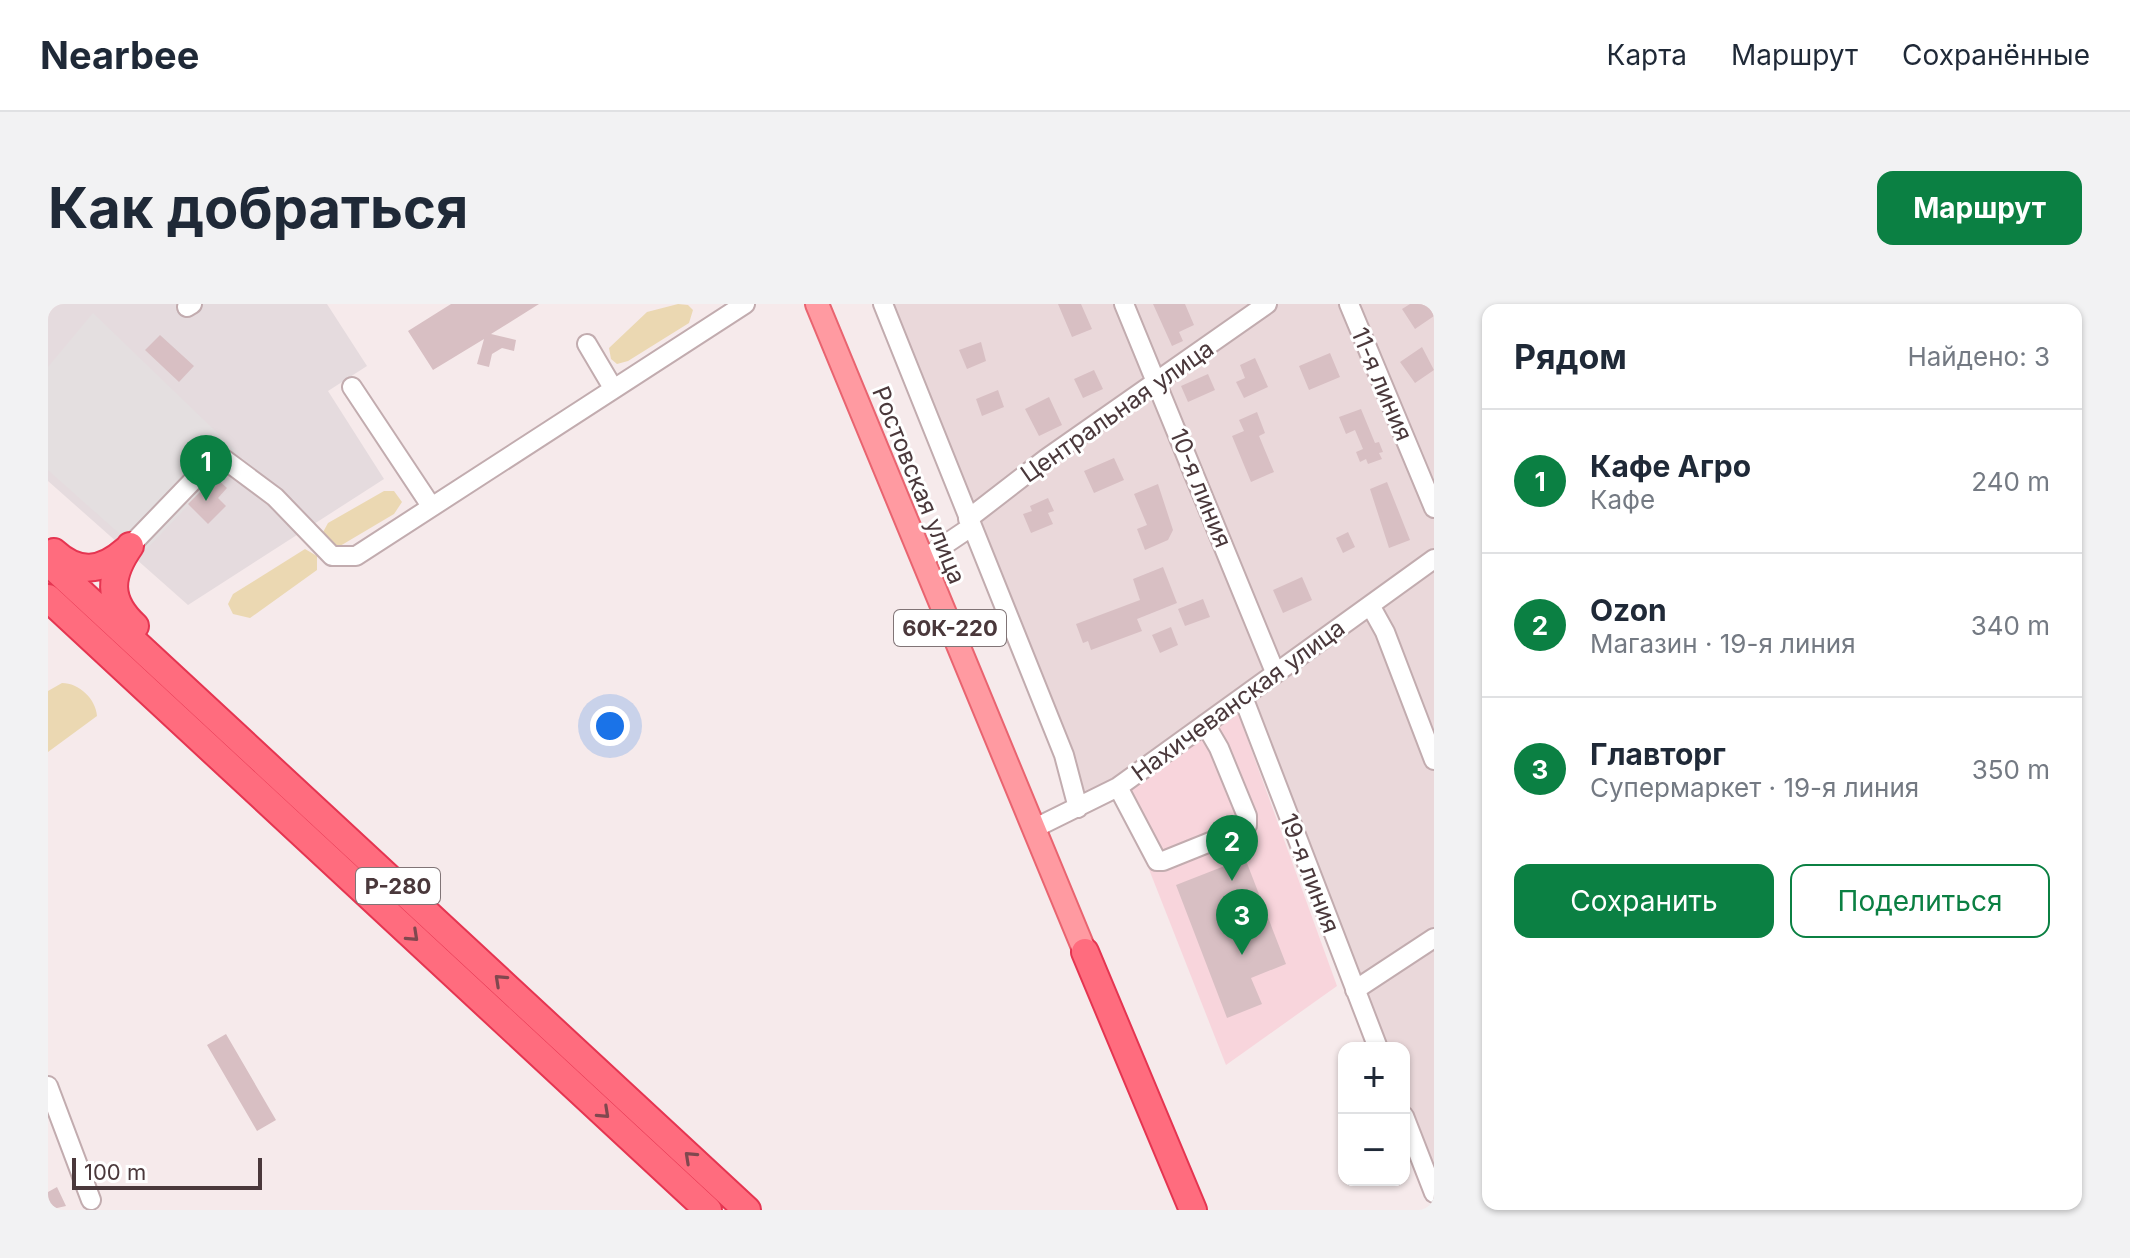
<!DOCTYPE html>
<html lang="ru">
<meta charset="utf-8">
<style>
body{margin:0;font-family:Inter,sans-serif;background:#f2f2f3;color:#1f2937}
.controls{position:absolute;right:24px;bottom:24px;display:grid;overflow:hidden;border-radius:16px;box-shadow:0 2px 6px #0004}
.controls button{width:72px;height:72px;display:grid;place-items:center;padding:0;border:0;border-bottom:2px solid #e0e1e3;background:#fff;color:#1f2937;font:40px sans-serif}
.scale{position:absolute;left:24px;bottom:20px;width:190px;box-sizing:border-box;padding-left:8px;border:4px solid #4a383b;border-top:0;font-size:22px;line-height:28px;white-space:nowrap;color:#4a383b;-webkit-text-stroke:6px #fff;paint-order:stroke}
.you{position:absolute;left:562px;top:422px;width:28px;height:28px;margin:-20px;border:6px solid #fff;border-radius:50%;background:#1a73e8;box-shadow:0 0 0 12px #1a73e833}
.badge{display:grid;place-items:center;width:52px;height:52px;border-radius:50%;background:#0b8043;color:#fff;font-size:26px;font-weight:700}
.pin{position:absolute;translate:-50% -66px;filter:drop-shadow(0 2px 4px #0008)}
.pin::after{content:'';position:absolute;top:42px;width:28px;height:24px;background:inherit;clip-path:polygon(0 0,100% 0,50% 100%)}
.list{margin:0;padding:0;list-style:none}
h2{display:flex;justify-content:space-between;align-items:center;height:104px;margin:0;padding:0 32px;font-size:34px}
h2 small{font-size:26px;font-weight:400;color:#747a83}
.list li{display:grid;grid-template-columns:52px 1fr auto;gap:24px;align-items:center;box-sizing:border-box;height:144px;padding:0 32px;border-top:2px solid #e0e1e3}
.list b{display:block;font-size:30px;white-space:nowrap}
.list p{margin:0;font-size:26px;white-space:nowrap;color:#747a83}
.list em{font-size:26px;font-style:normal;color:#747a83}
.actions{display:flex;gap:16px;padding:24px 32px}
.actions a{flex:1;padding:18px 0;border:2px solid #0b8043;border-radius:16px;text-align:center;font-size:28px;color:#0b8043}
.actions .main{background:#0b8043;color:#fff}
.map{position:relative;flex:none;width:1386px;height:906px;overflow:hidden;border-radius:16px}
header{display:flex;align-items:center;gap:48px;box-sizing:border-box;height:112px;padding:0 40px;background:#fff;border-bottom:2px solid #e0e1e3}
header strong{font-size:38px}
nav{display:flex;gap:44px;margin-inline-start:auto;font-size:28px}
.intro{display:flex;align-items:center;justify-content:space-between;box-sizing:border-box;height:192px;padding:0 48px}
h1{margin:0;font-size:56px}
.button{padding:20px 36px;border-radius:16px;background:#0b8043;color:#fff;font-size:28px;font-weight:700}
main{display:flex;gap:48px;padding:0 48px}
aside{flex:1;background:#fff;border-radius:16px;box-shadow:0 2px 6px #0004}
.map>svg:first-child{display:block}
.residential{fill:#ead8da}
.commercial{fill:#f8d5dc}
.industrial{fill:#e5dbde}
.green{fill:#ebd8b2}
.parking{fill:#e4dfe0}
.building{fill:#d8bfc3}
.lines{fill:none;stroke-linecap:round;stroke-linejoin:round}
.minor-casing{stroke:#c2acaf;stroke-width:22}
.major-casing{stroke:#e96470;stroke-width:26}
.highway-casing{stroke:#e53551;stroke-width:30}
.minor{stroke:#fff;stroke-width:18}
.major{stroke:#ff9aa1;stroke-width:22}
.highway{stroke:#ff6c7e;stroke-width:26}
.oneway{stroke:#80484f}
.labels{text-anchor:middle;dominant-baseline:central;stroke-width:6;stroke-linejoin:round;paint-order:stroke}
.shield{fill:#fff;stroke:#807476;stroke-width:2}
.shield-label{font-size:22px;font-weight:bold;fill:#4a383b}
.street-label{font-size:24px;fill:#4a383b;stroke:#fff}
</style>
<header>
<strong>Nearbee</strong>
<nav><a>Карта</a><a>Маршрут</a><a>Сохранённые</a></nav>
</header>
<div class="intro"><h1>Как добраться</h1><a class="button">Маршрут</a></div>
<main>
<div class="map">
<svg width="1386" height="906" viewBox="0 0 1386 906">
<rect width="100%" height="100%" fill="#f6eaeb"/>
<!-- residential -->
<path class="residential" d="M 835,0 L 1386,0 L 1386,889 L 1356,812 L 1356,744 L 1330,744 L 1195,394 L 1030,504 Z"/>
<!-- commercial -->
<path class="commercial" d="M 1189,406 L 1289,682 L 1178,761 L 1071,489 Z"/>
<!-- industrial -->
<path class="industrial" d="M 0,0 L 279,0 L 319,62 L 280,87 L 336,175 L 140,301 L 0,177 Z"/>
<!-- green -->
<path class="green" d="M 630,0 L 640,1 L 645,6 L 641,19 L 580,57 L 569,60 L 563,55 L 561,44 L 599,8 Z
M 336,187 L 346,187 L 354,198 L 346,210 L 292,242 L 285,242 L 274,230 L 280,219 Z
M 257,245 L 269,252 L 269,266 L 202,314 L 185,310 L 180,300 L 185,290 Z
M 14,379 C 31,379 48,395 49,412 L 0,448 L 0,387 Z"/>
<!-- parking -->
<path class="parking" d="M 45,9 L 190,149 L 94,250 L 0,166 L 0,63 Z"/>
<!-- building -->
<path class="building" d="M 403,0 L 491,0 L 443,30 L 468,36 L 466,47 L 454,44 L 444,50 L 441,63 L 429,60 L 436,35 L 385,66 L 360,27 Z
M 1010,0 L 1033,0 L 1044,25 L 1024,33 Z
M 1105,0 L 1137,0 L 1146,21 L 1131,28 L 1135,37 L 1124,42 Z
M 1362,0 L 1383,0 L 1386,12 L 1367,25 L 1354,5 Z
M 112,31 L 146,62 L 131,78 L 97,46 Z
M 933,38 L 938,57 L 919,65 L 911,46 Z
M 1374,43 L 1386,66 L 1367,79 L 1352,58 Z
M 1282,49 L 1292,73 L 1261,86 L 1251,62 Z
M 1207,54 L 1220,83 L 1196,94 L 1188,78 L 1197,74 L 1192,61 Z
M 1046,66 L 1055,85 L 1035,94 L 1026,75 Z
M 1160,70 L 1167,86 L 1140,98 L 1133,82 Z
M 950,86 L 956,103 L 934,112 L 928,95 Z
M 1001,93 L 1014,121 L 991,132 L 977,105 Z
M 1313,105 L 1327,139 L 1331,138 L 1335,148 L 1331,149 L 1334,155 L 1320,160 L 1318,155 L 1312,158 L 1308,148 L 1315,145 L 1307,126 L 1298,130 L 1291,113 Z
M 1209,108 L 1217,129 L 1211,132 L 1226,168 L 1203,178 L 1184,132 L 1196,127 L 1191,116 Z
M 1066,154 L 1076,176 L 1046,189 L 1036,167 Z
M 167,173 L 179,184 L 170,194 L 178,202 L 160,220 L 140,200 Z
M 1339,178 L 1362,236 L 1341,244 L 1322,185 Z
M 1110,180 L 1125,226 L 1120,236 L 1097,246 L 1089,225 L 1099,221 L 1086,190 Z
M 1000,194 L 1006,207 L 1000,209 L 1005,220 L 983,229 L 975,210 L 984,207 L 982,202 Z
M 1300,228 L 1307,243 L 1295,249 L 1288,234 Z
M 1115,263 L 1129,299 L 1089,315 L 1094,327 L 1043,346 L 1040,337 L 1035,339 L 1028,320 L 1092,296 L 1085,275 Z
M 1254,273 L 1264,296 L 1235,309 L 1225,286 Z
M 1155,295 L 1162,313 L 1137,322 L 1130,305 Z
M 1123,323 L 1130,341 L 1112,349 L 1104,331 Z
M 1197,554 L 1238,660 L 1203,674 L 1214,700 L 1179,714 L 1128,581 Z
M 178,730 L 228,816 L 209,827 L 159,741 Z
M 9,883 L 18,902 L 0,906 L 0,888 Z"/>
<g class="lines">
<defs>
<path id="minor" d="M 835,0 L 1016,451 L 1030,504
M 1076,0 L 1227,368
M 1301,0 L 1386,204
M 139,3 L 144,0
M 539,40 L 565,84
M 304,83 L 383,202
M 920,215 L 999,154 L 1219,0
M 82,242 L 160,161 L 176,155 L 227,193 L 284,252 L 308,252 L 697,0
M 874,256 L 923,223
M 1322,301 L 1337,328 L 1386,456
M 1195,393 L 1330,744
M 1070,483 L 1109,557 L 1115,557 L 1192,526 L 1199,521 L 1199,512 L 1171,444 L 1157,420
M 985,525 L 1070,483 L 1386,255
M 1307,686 L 1386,634
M 0,782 L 43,896
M 1356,812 L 1386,889"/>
<path id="major" d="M 769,0 L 1037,648"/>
<path id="highway" d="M 82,242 C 61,272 59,296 87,322
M 6,248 C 30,270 53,268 77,247
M 0,258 L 699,906
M 0,294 L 660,906
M 1037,648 L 1145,906"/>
</defs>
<!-- minor casing -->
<use href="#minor" class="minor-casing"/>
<!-- major casing -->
<use href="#major" class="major-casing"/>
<!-- highway casing -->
<use href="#highway" class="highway-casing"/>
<!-- minor -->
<use href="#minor" class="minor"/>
<!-- major -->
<use href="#major" class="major"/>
<!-- highway -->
<use href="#highway" class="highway"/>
</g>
<!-- one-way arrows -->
<defs><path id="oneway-chevron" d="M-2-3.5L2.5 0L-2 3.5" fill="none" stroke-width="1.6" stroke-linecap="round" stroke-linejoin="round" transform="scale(2)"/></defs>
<g class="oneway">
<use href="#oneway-chevron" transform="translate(365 632) rotate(43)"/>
<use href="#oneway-chevron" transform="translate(452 676) rotate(-137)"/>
<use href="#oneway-chevron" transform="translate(556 809) rotate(43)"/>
<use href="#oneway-chevron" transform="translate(642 853) rotate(-137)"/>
</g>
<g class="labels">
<!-- shield labels -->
<g class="shield">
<rect x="846" y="306" width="112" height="36" rx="6"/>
<rect x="308" y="564" width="84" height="36" rx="6"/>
</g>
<g class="shield-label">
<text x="902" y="324">60К-220</text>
<text x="350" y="582">Р-280</text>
</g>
<!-- street labels -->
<g class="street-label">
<text transform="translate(1334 80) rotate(67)">11-я линия</text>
<text transform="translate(1069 107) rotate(-35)">Центральная улица</text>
<text transform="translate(871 181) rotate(68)">Ростовская улица</text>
<text transform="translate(1153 184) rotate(68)">10-я линия</text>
<text transform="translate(1190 396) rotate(-36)">Нахичеванская улица</text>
<text transform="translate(1262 569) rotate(69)">19-я линия</text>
</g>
</g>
</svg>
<div class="controls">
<button>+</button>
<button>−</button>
</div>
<div class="scale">100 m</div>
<div class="you"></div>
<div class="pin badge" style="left:158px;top:197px">1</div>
<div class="pin badge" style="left:1184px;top:577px">2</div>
<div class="pin badge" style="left:1194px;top:651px">3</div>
</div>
<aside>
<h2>Рядом<small>Найдено: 3</small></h2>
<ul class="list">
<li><span class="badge">1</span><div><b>Кафе Агро</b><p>Кафе</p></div><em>240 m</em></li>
<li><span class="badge">2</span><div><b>Ozon</b><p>Магазин · 19-я линия</p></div><em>340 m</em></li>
<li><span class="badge">3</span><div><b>Главторг</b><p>Супермаркет · 19-я линия</p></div><em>350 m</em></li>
</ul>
<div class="actions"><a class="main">Сохранить</a><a>Поделиться</a></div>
</aside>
</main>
